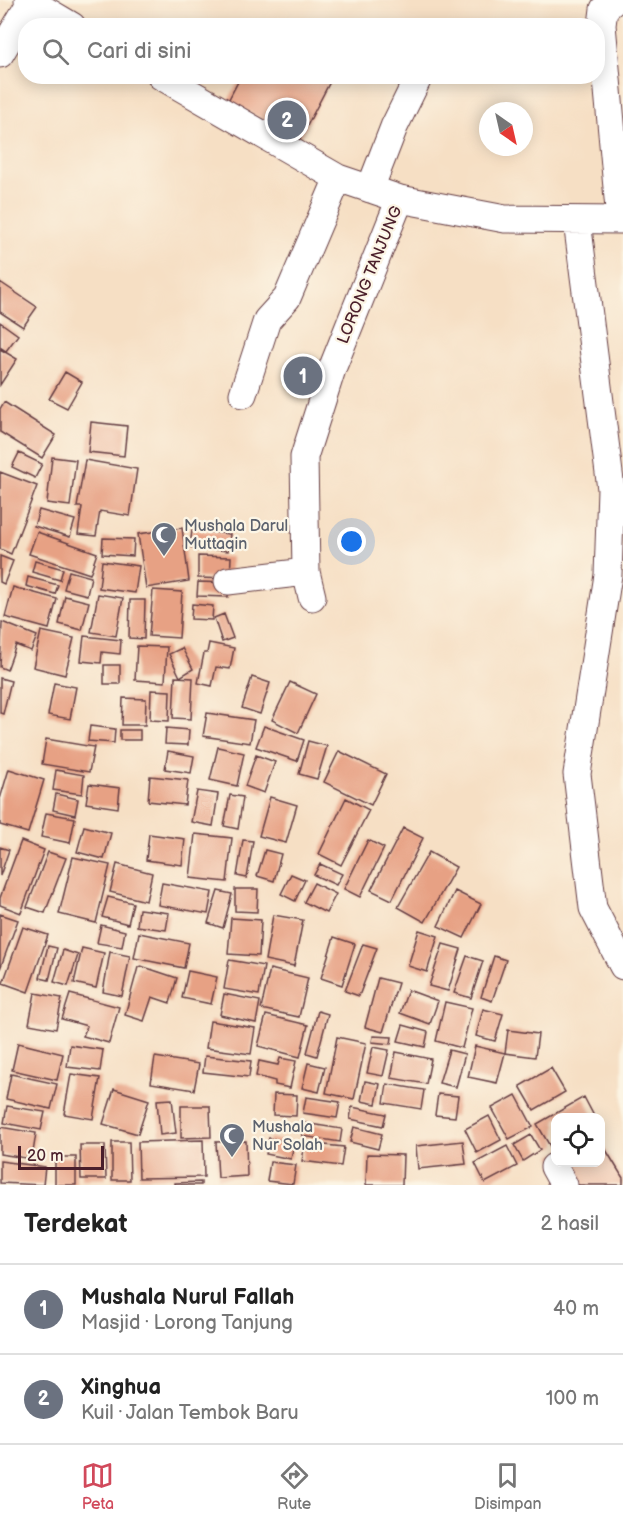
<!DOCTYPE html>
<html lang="id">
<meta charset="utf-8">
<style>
body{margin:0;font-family:"Balsamiq Sans",sans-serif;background:#f6f6f6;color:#222}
.controls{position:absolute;right:18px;bottom:18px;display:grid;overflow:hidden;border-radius:12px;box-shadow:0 3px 15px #0003}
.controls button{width:54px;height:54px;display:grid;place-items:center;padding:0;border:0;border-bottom:2px solid #e0e0e0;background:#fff;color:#222;font:30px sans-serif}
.compass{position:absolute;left:479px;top:102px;width:54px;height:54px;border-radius:50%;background:#fff;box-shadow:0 3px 15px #0003;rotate:146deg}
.scale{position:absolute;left:18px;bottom:15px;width:86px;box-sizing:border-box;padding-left:6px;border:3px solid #4a1f2b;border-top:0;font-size:16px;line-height:21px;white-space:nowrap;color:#4a1f2b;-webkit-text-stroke:4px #fcf5e5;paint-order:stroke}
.you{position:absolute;left:352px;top:542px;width:21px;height:21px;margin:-15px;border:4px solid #fff;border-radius:50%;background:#1a73e8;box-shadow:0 0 0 9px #1a73e833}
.badge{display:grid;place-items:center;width:39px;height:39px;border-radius:50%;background:#d1495b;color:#fff;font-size:20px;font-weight:700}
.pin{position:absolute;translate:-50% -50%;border:3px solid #fff;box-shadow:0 2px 6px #0006}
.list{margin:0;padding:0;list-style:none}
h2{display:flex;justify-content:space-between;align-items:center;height:78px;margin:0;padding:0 24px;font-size:26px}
h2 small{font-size:20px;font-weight:400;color:#767676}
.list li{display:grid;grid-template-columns:39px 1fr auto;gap:18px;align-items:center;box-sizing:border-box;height:90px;padding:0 24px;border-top:2px solid #e0e0e0}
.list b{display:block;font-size:22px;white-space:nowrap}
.list p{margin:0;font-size:20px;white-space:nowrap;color:#767676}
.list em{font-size:20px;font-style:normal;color:#767676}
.icon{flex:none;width:33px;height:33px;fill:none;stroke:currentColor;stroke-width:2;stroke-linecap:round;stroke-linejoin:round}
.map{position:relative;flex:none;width:623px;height:1185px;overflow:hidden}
.search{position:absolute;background:#fff;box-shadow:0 3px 15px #0003;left:18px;right:18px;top:18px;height:66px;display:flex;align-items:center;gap:15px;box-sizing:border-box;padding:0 21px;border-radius:24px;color:#767676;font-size:22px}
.sheet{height:258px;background:#fff}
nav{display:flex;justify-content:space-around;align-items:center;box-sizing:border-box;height:84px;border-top:2px solid #e0e0e0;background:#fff;font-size:16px;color:#767676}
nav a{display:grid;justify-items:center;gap:3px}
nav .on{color:#d1495b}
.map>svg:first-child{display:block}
.building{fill:#e7a184}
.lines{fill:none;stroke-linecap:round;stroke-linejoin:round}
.street-casing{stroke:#643c42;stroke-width:29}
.street{stroke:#fff;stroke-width:27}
.labels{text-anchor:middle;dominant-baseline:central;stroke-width:4.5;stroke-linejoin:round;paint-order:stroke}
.street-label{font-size:16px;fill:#4a1f2b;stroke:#fcf5e5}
.worship-label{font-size:16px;fill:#5b616d;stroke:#fcf5e5;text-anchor:start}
</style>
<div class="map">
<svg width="623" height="1185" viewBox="0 0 623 1185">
<rect width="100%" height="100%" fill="#fcf5e5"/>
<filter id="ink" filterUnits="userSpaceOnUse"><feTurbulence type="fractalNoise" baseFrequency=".0167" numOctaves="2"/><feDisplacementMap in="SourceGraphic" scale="12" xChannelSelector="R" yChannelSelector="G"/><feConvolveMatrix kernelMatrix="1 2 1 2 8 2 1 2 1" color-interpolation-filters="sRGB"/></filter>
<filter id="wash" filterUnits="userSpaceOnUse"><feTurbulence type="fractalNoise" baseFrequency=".008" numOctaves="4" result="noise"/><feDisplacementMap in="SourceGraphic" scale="24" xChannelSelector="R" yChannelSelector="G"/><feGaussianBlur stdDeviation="1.35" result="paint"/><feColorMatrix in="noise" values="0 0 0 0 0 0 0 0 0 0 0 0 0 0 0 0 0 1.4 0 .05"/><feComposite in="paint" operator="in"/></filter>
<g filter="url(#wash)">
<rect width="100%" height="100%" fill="#f6dfc4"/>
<g id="blocks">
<!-- building -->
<path class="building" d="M 241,76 L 333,76 L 300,139 L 228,101 Z
M 0,282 L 37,307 L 23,327 L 0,312 Z
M 0,322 L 18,335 L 6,351 L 0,347 Z
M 0,349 L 17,359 L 0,385 Z
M 293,360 L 319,366 L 313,393 L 287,387 Z
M 65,372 L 82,382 L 67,408 L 49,399 Z
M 4,402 L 56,435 L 42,458 L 0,432 L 0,409 Z
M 91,422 L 127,426 L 124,456 L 88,452 Z
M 19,453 L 42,464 L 35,478 L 12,467 Z
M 52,457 L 76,460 L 70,506 L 47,503 Z
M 85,460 L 137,469 L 130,516 L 100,511 L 96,536 L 78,534 L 82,507 L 77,507 Z
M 0,472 L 37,486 L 11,554 L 0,549 Z
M 39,510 L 75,520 L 70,537 L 34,526 Z
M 182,528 L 189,581 L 146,588 L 138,534 Z
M 192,530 L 230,534 L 228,551 L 190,547 Z
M 37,532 L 97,553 L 90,574 L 29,554 Z
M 103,538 L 134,539 L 133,556 L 102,554 Z
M 0,556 L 13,561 L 4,584 L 0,582 Z
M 198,556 L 231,557 L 230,579 L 198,578 Z
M 35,561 L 63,569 L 60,580 L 32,572 Z
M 102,561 L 139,566 L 135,593 L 99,588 Z
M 69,571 L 91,577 L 87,595 L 64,589 Z
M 28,577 L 58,585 L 55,594 L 26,586 Z
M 198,582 L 229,583 L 228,597 L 197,596 Z
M 13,587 L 57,599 L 49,629 L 5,617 Z
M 153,590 L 182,592 L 179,638 L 149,636 Z
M 98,594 L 123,598 L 116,636 L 91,632 Z
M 65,596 L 89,602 L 82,630 L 59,624 Z
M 130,600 L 145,600 L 144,639 L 129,638 Z
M 192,604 L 213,606 L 212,620 L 191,619 Z
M 224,614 L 233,638 L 222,642 L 214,618 Z
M 2,622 L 37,636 L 31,651 L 16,645 L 7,670 L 0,667 Z
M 41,631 L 74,638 L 65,675 L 33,667 Z
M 84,636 L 121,640 L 120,654 L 102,652 L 101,663 L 81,661 Z
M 209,643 L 234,648 L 230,669 L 216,667 L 212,686 L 198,683 L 204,653 L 207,653 Z
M 137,646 L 167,647 L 165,682 L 135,680 Z
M 182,648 L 193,669 L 180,677 L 169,654 Z
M 104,665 L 120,665 L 120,684 L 104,684 Z
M 175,677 L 193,678 L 191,719 L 173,718 Z
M 252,677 L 270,683 L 260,714 L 242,708 Z
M 0,678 L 11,681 L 3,714 L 0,713 Z
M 290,682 L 316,694 L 298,733 L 272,720 Z
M 54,683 L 76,687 L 70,719 L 48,715 Z
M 151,690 L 170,691 L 169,721 L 150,720 Z
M 123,698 L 146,699 L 145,725 L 122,725 Z
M 207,713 L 254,720 L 250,743 L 203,736 Z
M 90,726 L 115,729 L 114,743 L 88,741 Z
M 264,726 L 304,740 L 297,761 L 256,747 Z
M 166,728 L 189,730 L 188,745 L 165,744 Z
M 120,730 L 140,730 L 140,740 L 120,740 Z
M 46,739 L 94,747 L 89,772 L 42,764 Z
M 308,741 L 327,746 L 317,779 L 299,774 Z
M 218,747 L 244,753 L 237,786 L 210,780 Z
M 168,751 L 194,756 L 191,773 L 165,769 Z
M 339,751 L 386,774 L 371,805 L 324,782 Z
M 256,755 L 275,762 L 264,793 L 245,786 Z
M 9,769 L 44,780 L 28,833 L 0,825 L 0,799 Z
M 56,770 L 84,775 L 82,794 L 53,790 Z
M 150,776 L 188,780 L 185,805 L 148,801 Z
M 89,784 L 120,788 L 118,808 L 86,803 Z
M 197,791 L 218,794 L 213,826 L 191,822 Z
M 56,794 L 78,799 L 75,815 L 53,810 Z
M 230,795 L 243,797 L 238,829 L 224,826 Z
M 270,797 L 297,805 L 286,843 L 259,836 Z
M 346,798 L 369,810 L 341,865 L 319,854 Z
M 46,813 L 75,818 L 70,843 L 41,837 Z
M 84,826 L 111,833 L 104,859 L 77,852 Z
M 403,828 L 423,838 L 392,900 L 371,890 Z
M 149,834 L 185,839 L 182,865 L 146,860 Z
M 195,834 L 232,838 L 227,882 L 190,878 Z
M 243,840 L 253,841 L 247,878 L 237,876 Z
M 368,840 L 384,848 L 360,897 L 344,889 Z
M 21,841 L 44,850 L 21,913 L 0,905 L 0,898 Z
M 0,847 L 9,850 L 0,876 Z
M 265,850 L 281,854 L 274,881 L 257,876 Z
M 48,852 L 66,858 L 45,913 L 27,907 Z
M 429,852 L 456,867 L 425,922 L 398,907 Z
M 73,857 L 110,865 L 96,923 L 59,914 Z
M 117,864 L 152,873 L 146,901 L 110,892 Z
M 320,864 L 342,874 L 336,885 L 314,875 Z
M 291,874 L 305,880 L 295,901 L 281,894 Z
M 162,883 L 212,892 L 208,914 L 158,905 Z
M 314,883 L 336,894 L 326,913 L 304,902 Z
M 235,889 L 258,889 L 257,912 L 235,911 Z
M 218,891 L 232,894 L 223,928 L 208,923 Z
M 455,891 L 481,904 L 464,938 L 438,926 Z
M 108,897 L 133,903 L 128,924 L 102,917 Z
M 139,909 L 169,913 L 166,930 L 137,926 Z
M 0,914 L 18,920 L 0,969 Z
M 273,915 L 303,920 L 294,966 L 265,960 Z
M 231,918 L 261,920 L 259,956 L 228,954 Z
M 101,925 L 125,931 L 122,947 L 97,943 Z
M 23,927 L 48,935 L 28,992 L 3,983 Z
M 419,930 L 438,936 L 427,972 L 408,966 Z
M 139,933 L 189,943 L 184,968 L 134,958 Z
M 334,937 L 355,944 L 342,985 L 321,978 Z
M 363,944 L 377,948 L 359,996 L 345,991 Z
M 443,944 L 461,949 L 448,991 L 429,986 Z
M 48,946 L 57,948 L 49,980 L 40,978 Z
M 82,948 L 104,953 L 96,988 L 74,983 Z
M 63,950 L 78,955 L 68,986 L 54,982 Z
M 110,952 L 130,956 L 122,996 L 103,992 Z
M 467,956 L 483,961 L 471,998 L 454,993 Z
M 494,956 L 506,960 L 492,1001 L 481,997 Z
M 229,960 L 264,966 L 259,995 L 224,989 Z
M 141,966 L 177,978 L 170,1003 L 152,997 L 144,1021 L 125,1015 L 138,967 Z
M 270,969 L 308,978 L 299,1017 L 261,1009 Z
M 188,971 L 217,977 L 211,1004 L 182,998 Z
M 378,978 L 398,983 L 383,1032 L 365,1027 Z
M 408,990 L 438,1001 L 430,1024 L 400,1013 Z
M 35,993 L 62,998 L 56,1029 L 29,1024 Z
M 70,994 L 119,1007 L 109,1043 L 83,1036 L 87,1026 L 62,1019 Z
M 224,994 L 260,1001 L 256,1023 L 220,1015 Z
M 445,1002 L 472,1008 L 462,1048 L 436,1041 Z
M 483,1009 L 503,1014 L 495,1041 L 476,1036 Z
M 318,1011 L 328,1014 L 317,1056 L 307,1053 Z
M 266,1015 L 308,1025 L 300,1057 L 258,1046 Z
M 210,1021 L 255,1028 L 251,1054 L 206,1048 Z
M 403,1025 L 428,1032 L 425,1047 L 398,1041 Z
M 508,1030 L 538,1034 L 535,1057 L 505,1053 Z
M 373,1036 L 392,1037 L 391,1044 L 372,1042 Z
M 337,1037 L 366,1043 L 354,1099 L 326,1093 Z
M 18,1043 L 63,1054 L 57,1080 L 12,1070 Z
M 70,1045 L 103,1050 L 100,1071 L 67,1067 Z
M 475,1046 L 505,1053 L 497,1083 L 468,1077 Z
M 373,1047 L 389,1050 L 383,1076 L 367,1073 Z
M 449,1050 L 465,1054 L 456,1087 L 439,1083 Z
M 396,1052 L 431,1059 L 426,1084 L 391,1078 Z
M 205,1056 L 251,1061 L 249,1077 L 203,1072 Z
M 155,1057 L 199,1064 L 194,1090 L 151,1083 Z
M 280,1058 L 296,1061 L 290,1088 L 275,1085 L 275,1081 L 256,1076 L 259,1061 L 278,1065 Z
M 308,1063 L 325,1067 L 319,1092 L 302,1088 Z
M 551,1068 L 565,1092 L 534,1110 L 520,1086 Z
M 11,1074 L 57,1084 L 51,1109 L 6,1099 Z
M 71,1074 L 100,1078 L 93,1119 L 64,1114 Z
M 365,1081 L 380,1084 L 376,1104 L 361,1101 Z
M 387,1084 L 424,1090 L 421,1109 L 384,1103 Z
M 114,1089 L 149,1100 L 138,1134 L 103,1124 Z
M 274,1094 L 297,1095 L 296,1116 L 273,1115 Z
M 438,1094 L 458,1096 L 455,1117 L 435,1115 Z
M 516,1095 L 533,1127 L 509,1139 L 492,1108 Z
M 306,1097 L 340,1102 L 337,1118 L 303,1113 Z
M 584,1097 L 595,1118 L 556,1118 L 556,1145 L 551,1148 L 537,1124 Z
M 172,1099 L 176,1133 L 160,1135 L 157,1100 Z
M 7,1106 L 45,1112 L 41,1130 L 4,1123 Z
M 181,1106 L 210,1106 L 211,1137 L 181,1138 Z
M 352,1107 L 386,1114 L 383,1126 L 350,1119 Z
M 489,1116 L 501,1140 L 477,1153 L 465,1129 Z
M 304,1123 L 342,1129 L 340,1142 L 302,1136 Z
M 0,1127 L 36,1133 L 32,1159 L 0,1154 Z
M 354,1127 L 382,1134 L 378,1149 L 350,1142 Z
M 531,1135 L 540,1150 L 523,1161 L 514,1145 Z
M 269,1138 L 294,1143 L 291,1159 L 266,1154 Z
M 203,1140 L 204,1177 L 139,1178 L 138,1142 Z
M 600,1140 L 623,1178 L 623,1185 L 568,1185 L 551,1156 L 556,1153 L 556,1162 L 600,1162 Z
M 246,1141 L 247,1176 L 218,1178 L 216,1142 Z
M 463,1141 L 466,1164 L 418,1169 L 416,1146 Z
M 112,1142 L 129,1142 L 130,1180 L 112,1180 Z
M 305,1143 L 344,1147 L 341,1166 L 302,1161 Z
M 80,1145 L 105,1145 L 106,1179 L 81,1179 Z
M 507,1146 L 517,1166 L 485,1183 L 475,1163 Z
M 367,1154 L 403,1155 L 402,1185 L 366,1185 Z
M 55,1157 L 76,1157 L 76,1185 L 55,1185 Z
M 0,1161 L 45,1167 L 43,1185 L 0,1183 Z
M 270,1162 L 296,1165 L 293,1184 L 267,1181 Z
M 201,1182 L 201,1185 L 175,1185 L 175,1183 Z"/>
</g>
</g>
<g filter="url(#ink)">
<use href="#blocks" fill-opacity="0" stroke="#643c42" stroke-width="1.5"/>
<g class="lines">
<defs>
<path id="street" d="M 28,0 L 72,26
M 615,0 L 604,9 L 602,25 L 620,220
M 0,54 L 32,0
M 161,76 L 338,178 L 400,199 L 505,219 L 623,220
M 370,189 L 394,127 L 419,76
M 577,221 L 611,489 L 608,575 L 577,774 L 593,908 L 623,966
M 243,394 L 267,320 L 287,298 L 338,178
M 228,581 L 306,572
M 312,597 L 306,572 L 304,457 L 332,369 L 400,199
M 554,1167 L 564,1185"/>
</defs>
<!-- street casing -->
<use href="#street" class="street-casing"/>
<!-- street -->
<use href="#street" class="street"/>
</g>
</g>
<!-- icons -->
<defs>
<symbol id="mosque-pin" viewBox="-11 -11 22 30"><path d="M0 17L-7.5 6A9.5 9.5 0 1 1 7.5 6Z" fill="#6b7280" stroke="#fcf5e5"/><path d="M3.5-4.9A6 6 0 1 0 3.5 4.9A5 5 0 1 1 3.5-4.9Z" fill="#fff"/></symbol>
</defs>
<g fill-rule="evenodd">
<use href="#mosque-pin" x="149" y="520" width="30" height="40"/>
<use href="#mosque-pin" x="217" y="1121" width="30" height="40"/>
</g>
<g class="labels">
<!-- street labels -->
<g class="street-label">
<text transform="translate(370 275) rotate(-68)">LORONG TANJUNG</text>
</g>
<!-- worship labels -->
<g class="worship-label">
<text x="184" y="526">Mushala Darul<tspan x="184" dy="18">Muttaqin</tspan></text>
<text x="252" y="1127">Mushala<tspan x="252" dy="18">Nur Solah</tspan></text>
</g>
</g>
</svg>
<div class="controls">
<button><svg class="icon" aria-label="locate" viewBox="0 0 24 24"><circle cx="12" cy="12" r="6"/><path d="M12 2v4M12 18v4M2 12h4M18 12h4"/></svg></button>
</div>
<svg class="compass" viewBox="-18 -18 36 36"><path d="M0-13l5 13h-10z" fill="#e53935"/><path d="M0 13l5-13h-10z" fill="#767676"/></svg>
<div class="scale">20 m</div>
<div class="you"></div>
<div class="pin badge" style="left:303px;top:376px;background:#6b7280">1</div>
<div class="pin badge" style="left:287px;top:120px;background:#6b7280">2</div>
<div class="search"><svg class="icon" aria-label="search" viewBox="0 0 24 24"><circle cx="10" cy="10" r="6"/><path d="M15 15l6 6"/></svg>Cari di sini</div>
</div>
<section class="sheet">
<h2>Terdekat<small>2 hasil</small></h2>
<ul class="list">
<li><span class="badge" style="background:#6b7280">1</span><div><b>Mushala Nurul Fallah</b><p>Masjid · Lorong Tanjung</p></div><em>40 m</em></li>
<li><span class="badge" style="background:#6b7280">2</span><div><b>Xinghua</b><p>Kuil · Jalan Tembok Baru</p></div><em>100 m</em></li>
</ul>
</section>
<nav>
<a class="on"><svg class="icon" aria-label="map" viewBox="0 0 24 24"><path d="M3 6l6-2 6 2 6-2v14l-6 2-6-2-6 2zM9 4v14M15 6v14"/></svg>Peta</a>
<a><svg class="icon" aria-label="directions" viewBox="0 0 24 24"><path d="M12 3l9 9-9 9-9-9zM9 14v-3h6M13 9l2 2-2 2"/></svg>Rute</a>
<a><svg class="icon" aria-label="saved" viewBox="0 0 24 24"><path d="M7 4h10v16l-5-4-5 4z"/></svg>Disimpan</a>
</nav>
